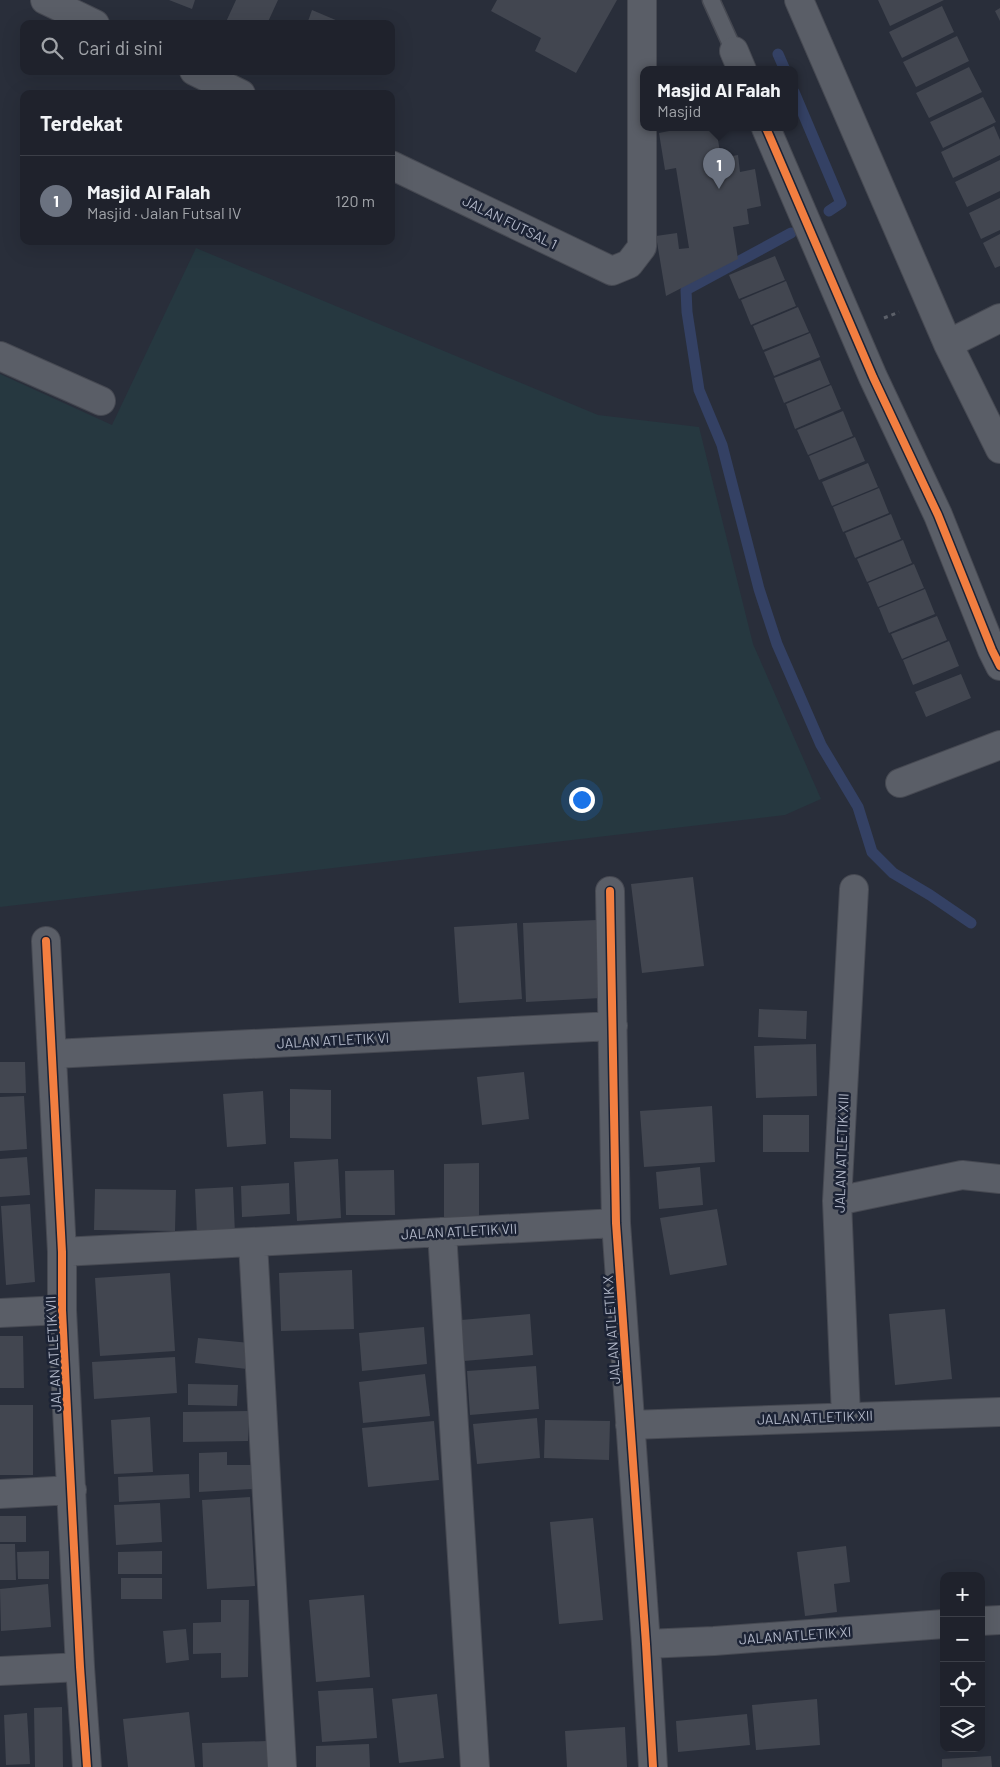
<!DOCTYPE html>
<html lang="id">
<meta charset="utf-8">
<style>
body{margin:0;font-family:Barlow,sans-serif;background:#272a34;color:#f1f3f6}
.controls{position:absolute;right:15px;bottom:15px;display:grid;overflow:hidden;border-radius:10px;box-shadow:0 5px 20px #0002}
.controls button{width:45px;height:45px;display:grid;place-items:center;padding:0;border:0;border-bottom:1px solid #3c3f48;background:#1f222c;color:#f1f3f6;font:25px sans-serif}
.you{position:absolute;left:581px;top:799px;width:18px;height:18px;margin:-12px;border:4px solid #fff;border-radius:50%;background:#1a73e8;box-shadow:0 0 0 8px #1a73e833}
.badge{display:grid;place-items:center;width:32px;height:32px;border-radius:50%;background:#2563eb;color:#fff;font-size:16px;font-weight:700}
.pin{position:absolute;translate:-50% -41px;filter:drop-shadow(0 1px 2px #0008)}
.pin::after{content:'';position:absolute;top:26px;width:18px;height:15px;background:inherit;clip-path:polygon(0 0,100% 0,50% 100%)}
.popup{position:absolute;left:640px;top:66px;width:158px;height:65px;box-sizing:border-box;display:grid;place-content:center;border-radius:10px;background:#1f222c;filter:drop-shadow(0 1px 4px #0005);font-size:16px;white-space:nowrap;color:#a1a4a9}
.popup b{font-size:19px;color:#f1f3f6}
.popup::after{content:'';position:absolute;left:50%;top:100%;margin-left:-10px;border:10px solid transparent;border-top-color:#1f222c}
.list{margin:0;padding:0;list-style:none}
h2{display:flex;justify-content:space-between;align-items:center;height:65px;margin:0;padding:0 20px;font-size:21px}
h2 small{font-size:16px;font-weight:400;color:#a1a4a9}
.list li{display:grid;grid-template-columns:32px 1fr auto;gap:15px;align-items:center;box-sizing:border-box;height:90px;padding:0 20px;border-top:1px solid #3c3f48}
.list b{display:block;font-size:19px;white-space:nowrap}
.list p{margin:0;font-size:16px;white-space:nowrap;color:#a1a4a9}
.list em{font-size:16px;font-style:normal;color:#a1a4a9}
.icon{flex:none;width:28px;height:28px;fill:none;stroke:currentColor;stroke-width:2;stroke-linecap:round;stroke-linejoin:round}
.map{position:relative;flex:none;width:1000px;height:1767px;overflow:hidden}
.search{position:absolute;background:#1f222c;box-shadow:0 5px 20px #0002;left:20px;top:20px;width:375px;height:55px;display:flex;align-items:center;gap:12px;box-sizing:border-box;padding:0 18px;border-radius:10px;color:#a1a4a9;font-size:19px}
.panel{position:absolute;background:#1f222c;box-shadow:0 5px 20px #0002;left:20px;top:90px;width:375px;height:155px;border-radius:10px}
.map>svg:first-child{display:block}
.green{fill:#263840}
.lines{fill:none;stroke-linecap:round;stroke-linejoin:round}
.stream{stroke:#344164;stroke-width:11}
.building{fill:#424650}
.service-casing{stroke:#464952;stroke-width:19}
.minor-casing{stroke:#464952;stroke-width:30}
.path{stroke:#5c6069;stroke-width:3;stroke-dasharray:4 4;stroke-linecap:butt}
.service{stroke:#5a5e67;stroke-width:16}
.minor{stroke:#5a5e67;stroke-width:28}
.cycleway-casing{stroke:#1c2335;stroke-width:11}
.cycleway{stroke:#f27e40;stroke-width:8}
.labels{text-anchor:middle;dominant-baseline:central;stroke-width:5;stroke-linejoin:round;paint-order:stroke}
.street-label{font-size:14px;fill:#b3b9ca;stroke:#1c2335}
</style>
<div class="map">
<svg width="1000" height="1767" viewBox="0 0 1000 1767">
<rect width="100%" height="100%" fill="#292e3a"/>
<!-- green -->
<path class="green" d="M 196,248 L 598,415 L 699,427 L 753,644 L 821,799 L 785,815 L 0,907 L 0,374 L 112,425 Z"/>
<g class="lines">
<!-- stream -->
<path class="stream" d="M 778,54 L 785,70
M 794,92 L 841,203 L 829,211
M 791,233 L 686,290 L 687,312 L 699,390 L 722,445 L 759,589 L 777,644 L 821,745 L 858,807 L 872,852 L 893,873 L 930,895 L 971,923"/>
</g>
<!-- building -->
<path class="building" d="M 169,0 L 195,0 L 192,9 Z
M 236,0 L 278,0 L 267,24 L 225,24 Z
M 497,0 L 617,0 L 576,73 L 535,51 L 541,38 L 491,11 Z
M 878,0 L 944,0 L 890,26 Z
M 942,6 L 954,32 L 902,58 L 889,32 Z
M 1000,8 L 1000,21 L 995,11 Z
M 312,10 L 345,24 L 307,24 Z
M 957,36 L 969,61 L 916,87 L 903,62 Z
M 969,67 L 982,92 L 929,118 L 916,93 Z
M 983,97 L 996,122 L 943,148 L 930,122 Z
M 994,126 L 1000,140 L 1000,155 L 953,178 L 941,152 Z
M 669,128 L 716,128 L 721,158 L 738,155 L 740,172 L 755,169 L 761,206 L 747,209 L 749,224 L 733,227 L 738,259 L 666,296 L 656,236 L 677,233 L 679,249 L 689,248 L 676,168 L 665,170 L 659,133 L 669,131 Z
M 1000,160 L 1000,191 L 967,207 L 955,182 Z
M 1000,198 L 1000,230 L 981,239 L 969,213 Z
M 1000,234 L 1000,266 L 995,268 L 983,243 Z
M 775,256 L 785,280 L 739,299 L 729,275 Z
M 786,281 L 796,306 L 751,325 L 741,300 Z
M 798,307 L 809,332 L 763,350 L 753,326 Z
M 810,333 L 820,357 L 774,376 L 764,352 Z
M 820,360 L 830,384 L 784,403 L 774,378 Z
M 831,385 L 841,409 L 795,429 L 786,404 Z
M 843,411 L 853,436 L 808,455 L 797,430 Z
M 855,437 L 865,461 L 819,480 L 809,456 Z
M 868,463 L 878,487 L 832,506 L 822,482 Z
M 879,488 L 889,513 L 843,532 L 833,507 Z
M 891,514 L 901,539 L 855,558 L 845,533 Z
M 903,540 L 912,563 L 867,582 L 857,559 Z
M 914,564 L 924,588 L 878,607 L 868,583 Z
M 925,589 L 935,614 L 889,633 L 879,608 Z
M 937,616 L 947,640 L 902,659 L 891,634 Z
M 949,641 L 959,666 L 913,685 L 903,660 Z
M 961,674 L 971,698 L 926,717 L 915,692 Z
M 693,877 L 704,966 L 642,973 L 631,884 Z
M 597,920 L 601,998 L 526,1002 L 523,923 Z
M 517,923 L 522,999 L 459,1003 L 454,927 Z
M 759,1009 L 807,1011 L 806,1039 L 758,1037 Z
M 816,1044 L 817,1096 L 756,1098 L 754,1046 Z
M 0,1062 L 25,1062 L 26,1093 L 0,1093 Z
M 524,1072 L 529,1119 L 482,1125 L 477,1077 Z
M 290,1089 L 331,1090 L 331,1139 L 290,1138 Z
M 263,1091 L 266,1144 L 227,1147 L 223,1094 Z
M 24,1096 L 27,1149 L 0,1151 L 0,1097 Z
M 712,1106 L 715,1162 L 644,1167 L 640,1111 Z
M 763,1115 L 809,1115 L 809,1152 L 763,1152 Z
M 27,1157 L 30,1195 L 0,1197 L 0,1159 Z
M 338,1159 L 341,1218 L 297,1221 L 294,1162 Z
M 479,1163 L 479,1219 L 444,1219 L 444,1164 Z
M 700,1167 L 703,1205 L 659,1209 L 656,1172 Z
M 394,1170 L 395,1215 L 346,1215 L 345,1171 Z
M 289,1183 L 290,1214 L 242,1217 L 241,1186 Z
M 233,1187 L 235,1234 L 197,1236 L 195,1189 Z
M 95,1189 L 176,1190 L 175,1231 L 94,1230 Z
M 30,1204 L 35,1282 L 6,1285 L 1,1206 Z
M 717,1209 L 727,1265 L 670,1275 L 660,1218 Z
M 352,1270 L 354,1329 L 281,1331 L 279,1273 Z
M 170,1273 L 175,1351 L 100,1356 L 95,1278 Z
M 945,1309 L 952,1379 L 895,1385 L 889,1314 Z
M 530,1314 L 533,1355 L 464,1361 L 461,1320 Z
M 424,1327 L 427,1364 L 362,1371 L 359,1333 Z
M 0,1336 L 23,1336 L 24,1388 L 0,1388 Z
M 198,1338 L 250,1343 L 247,1369 L 195,1363 Z
M 175,1357 L 177,1393 L 94,1399 L 92,1362 Z
M 536,1366 L 539,1409 L 470,1415 L 467,1371 Z
M 425,1374 L 430,1416 L 363,1423 L 359,1382 Z
M 188,1384 L 238,1385 L 237,1406 L 188,1405 Z
M 0,1405 L 33,1405 L 33,1475 L 0,1475 Z
M 248,1411 L 248,1441 L 183,1442 L 183,1412 Z
M 150,1417 L 153,1472 L 114,1474 L 111,1420 Z
M 537,1418 L 540,1458 L 477,1464 L 473,1424 Z
M 545,1420 L 610,1421 L 609,1460 L 544,1458 Z
M 434,1421 L 439,1480 L 368,1487 L 362,1428 Z
M 227,1452 L 227,1465 L 252,1465 L 252,1489 L 199,1492 L 199,1453 Z
M 189,1474 L 190,1498 L 119,1502 L 118,1477 Z
M 250,1497 L 255,1586 L 207,1589 L 202,1500 Z
M 160,1503 L 162,1542 L 116,1545 L 114,1505 Z
M 0,1516 L 26,1516 L 26,1542 L 0,1542 Z
M 593,1518 L 603,1620 L 559,1624 L 550,1522 Z
M 0,1544 L 15,1544 L 16,1580 L 0,1580 Z
M 846,1546 L 850,1582 L 834,1584 L 837,1612 L 805,1616 L 797,1552 Z
M 49,1551 L 49,1579 L 18,1579 L 17,1552 Z
M 162,1551 L 162,1574 L 118,1574 L 118,1552 Z
M 121,1578 L 162,1578 L 162,1599 L 121,1599 Z
M 48,1584 L 51,1627 L 1,1631 L 0,1589 Z
M 364,1595 L 370,1677 L 316,1682 L 309,1600 Z
M 221,1600 L 249,1600 L 248,1677 L 221,1678 L 221,1653 L 193,1654 L 193,1623 L 221,1622 Z
M 186,1629 L 189,1660 L 166,1663 L 163,1631 Z
M 373,1688 L 377,1738 L 322,1742 L 318,1691 Z
M 437,1694 L 444,1758 L 399,1763 L 392,1699 Z
M 817,1699 L 820,1745 L 756,1750 L 752,1705 Z
M 62,1707 L 63,1767 L 35,1767 L 34,1708 Z
M 189,1712 L 195,1767 L 128,1767 L 123,1719 Z
M 27,1713 L 30,1764 L 6,1765 L 4,1715 Z
M 747,1714 L 750,1745 L 678,1752 L 676,1721 Z
M 625,1727 L 627,1767 L 567,1767 L 565,1731 Z
M 267,1741 L 268,1767 L 203,1767 L 202,1743 Z
M 369,1744 L 370,1767 L 316,1767 L 316,1746 Z
M 991,1756 L 992,1767 L 942,1767 L 942,1759 Z"/>
<g class="lines">
<defs>
<path id="service" d="M 711,0 L 734,51"/>
<path id="minor" d="M 45,0 L 95,24
M 799,0 L 948,344 L 1000,449
M 734,51 L 742,70
M 194,71 L 241,94
M 766,128 L 873,377 L 938,515 L 992,650 L 1000,666
M 391,165 L 612,271 L 629,264 L 642,247 L 642,0
M 948,344 L 1000,318
M 0,356 L 101,401
M 900,783 L 1000,745
M 610,891 L 616,1223 L 646,1644 L 653,1767
M 46,941 L 62,1252 L 62,1310 L 80,1667 L 87,1767
M 53,1054 L 613,1026
M 837,1201 L 962,1175 L 1000,1179
M 442,1232 L 475,1767
M 253,1243 L 282,1767
M 62,1252 L 616,1223
M 0,1313 L 62,1310
M 846,1416 L 837,1201 L 854,889
M 630,1425 L 1000,1412
M 0,1494 L 72,1490
M 981,1621 L 1000,1620
M 646,1644 L 714,1641 L 944,1624
M 0,1671 L 80,1667"/>
</defs>
<!-- service casing -->
<use href="#service" class="service-casing"/>
<!-- minor casing -->
<use href="#minor" class="minor-casing"/>
<!-- path -->
<path class="path" d="M 884,318 L 899,312"/>
<!-- service -->
<use href="#service" class="service"/>
<!-- minor -->
<use href="#minor" class="minor"/>
<defs>
<path id="cycleway" d="M 766,128 L 873,377 L 938,515 L 992,650 L 1000,666
M 610,891 L 616,1223 L 646,1644 L 653,1767
M 46,941 L 62,1252 L 62,1310 L 80,1667 L 87,1767"/>
</defs>
<!-- cycleway casing -->
<use href="#cycleway" class="cycleway-casing"/>
<!-- cycleway -->
<use href="#cycleway" class="cycleway"/>
</g>
<g class="labels">
<!-- street labels -->
<g class="street-label">
<text transform="translate(510 222) rotate(26)">JALAN FUTSAL 1</text>
<text transform="translate(333 1040) rotate(-3)">JALAN ATLETIK VI</text>
<text transform="translate(841 1153) rotate(-88)">JALAN ATLETIK XIII</text>
<text transform="translate(459 1231) rotate(-3)">JALAN ATLETIK VII</text>
<text transform="translate(611 1330) rotate(-94)">JALAN ATLETIK X</text>
<text transform="translate(53 1354) rotate(-93)">JALAN ATLETIK VII</text>
<text transform="translate(815 1417) rotate(-2)">JALAN ATLETIK XII</text>
<text transform="translate(795 1635) rotate(-4)">JALAN ATLETIK XI</text>
</g>
</g>
</svg>
<div class="controls">
<button>+</button>
<button>−</button>
<button><svg class="icon" aria-label="locate" viewBox="0 0 24 24"><circle cx="12" cy="12" r="6"/><path d="M12 2v4M12 18v4M2 12h4M18 12h4"/></svg></button>
<button><svg class="icon" aria-label="layers" viewBox="0 0 24 24"><path d="M12 4l9 5-9 5-9-5zM3 14l9 5 9-5"/></svg></button>
</div>
<div class="you"></div>
<div class="pin badge" style="left:719px;top:189px;background:#6b7280">1</div>
<div class="popup"><b>Masjid Al Falah</b>Masjid</div>
<div class="search"><svg class="icon" aria-label="search" viewBox="0 0 24 24"><circle cx="10" cy="10" r="6"/><path d="M15 15l6 6"/></svg>Cari di sini</div>
<section class="panel">
<h2>Terdekat<small></small></h2>
<ul class="list">
<li><span class="badge" style="background:#6b7280">1</span><div><b>Masjid Al Falah</b><p>Masjid · Jalan Futsal IV</p></div><em>120 m</em></li>
</ul>
</section>
</div>
